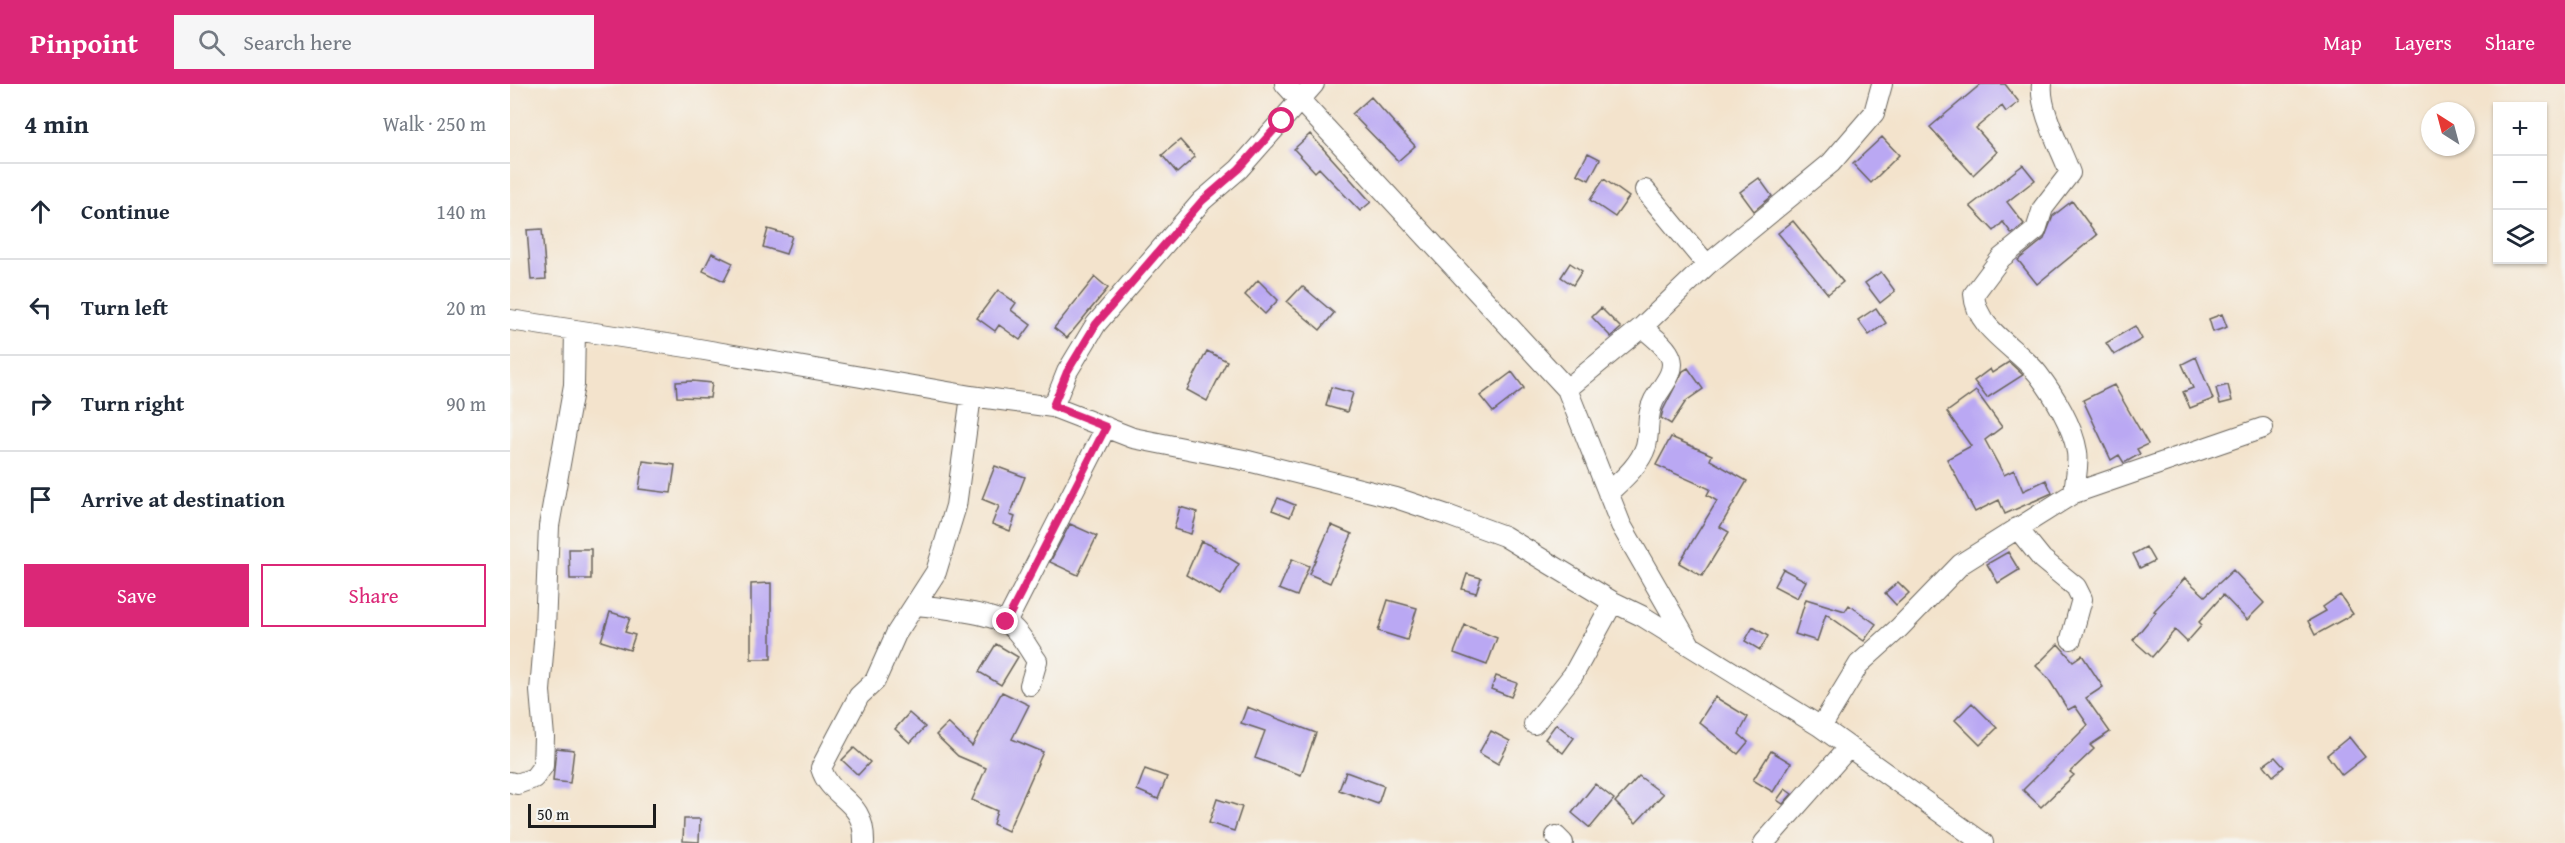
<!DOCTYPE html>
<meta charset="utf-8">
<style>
body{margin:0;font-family:"Gentium Book Plus",serif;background:#f6f6f7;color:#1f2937}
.controls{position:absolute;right:18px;top:18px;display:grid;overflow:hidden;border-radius:0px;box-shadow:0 2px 4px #0004}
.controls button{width:54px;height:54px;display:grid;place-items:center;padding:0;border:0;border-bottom:2px solid #e0e1e3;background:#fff;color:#1f2937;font:30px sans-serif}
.compass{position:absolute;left:1911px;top:18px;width:54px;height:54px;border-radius:50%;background:#fff;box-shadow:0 2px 4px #0004;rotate:324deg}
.scale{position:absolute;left:18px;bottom:15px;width:128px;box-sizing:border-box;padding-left:6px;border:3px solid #1c1c1c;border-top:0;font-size:16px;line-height:21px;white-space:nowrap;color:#1c1c1c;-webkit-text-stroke:4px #f6f6f2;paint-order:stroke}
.stop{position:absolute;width:18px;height:18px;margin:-14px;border:4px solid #db2777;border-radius:50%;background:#fff}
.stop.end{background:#db2777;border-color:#fff;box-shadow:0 2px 6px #0008}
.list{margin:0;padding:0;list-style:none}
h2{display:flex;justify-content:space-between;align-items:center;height:78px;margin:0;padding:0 24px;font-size:26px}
h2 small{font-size:20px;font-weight:400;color:#747a83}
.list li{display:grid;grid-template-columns:39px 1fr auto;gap:18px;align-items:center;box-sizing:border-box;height:96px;padding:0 24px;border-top:2px solid #e0e1e3}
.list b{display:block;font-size:22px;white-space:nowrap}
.list em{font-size:20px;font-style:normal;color:#747a83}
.actions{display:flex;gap:12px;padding:18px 24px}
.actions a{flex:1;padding:14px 0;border:2px solid #db2777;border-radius:0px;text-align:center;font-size:21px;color:#db2777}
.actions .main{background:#db2777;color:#fff}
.icon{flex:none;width:33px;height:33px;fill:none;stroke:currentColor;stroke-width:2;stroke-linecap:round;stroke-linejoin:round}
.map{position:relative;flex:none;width:2055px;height:759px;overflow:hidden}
header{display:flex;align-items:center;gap:36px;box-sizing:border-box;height:84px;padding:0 30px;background:#db2777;color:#fff}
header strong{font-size:28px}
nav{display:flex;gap:33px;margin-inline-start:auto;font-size:21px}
.search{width:420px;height:54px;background:#f6f6f7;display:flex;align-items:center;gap:15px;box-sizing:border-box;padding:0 21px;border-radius:0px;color:#747a83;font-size:22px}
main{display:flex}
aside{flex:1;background:#fff}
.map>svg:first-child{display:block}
.building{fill:#baa8f3}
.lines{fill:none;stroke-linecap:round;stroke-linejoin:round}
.street-casing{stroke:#67625a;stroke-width:22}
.street{stroke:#fff;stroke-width:20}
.route{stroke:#db2777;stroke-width:8}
</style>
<header>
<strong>Pinpoint</strong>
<div class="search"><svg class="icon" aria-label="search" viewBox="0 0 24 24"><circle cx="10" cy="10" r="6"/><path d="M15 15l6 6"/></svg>Search here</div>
<nav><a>Map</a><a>Layers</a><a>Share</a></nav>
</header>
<main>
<aside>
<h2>4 min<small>Walk · 250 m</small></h2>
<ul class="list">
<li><svg class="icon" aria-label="ahead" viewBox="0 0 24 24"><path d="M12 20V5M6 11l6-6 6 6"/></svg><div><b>Continue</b></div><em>140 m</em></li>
<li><svg class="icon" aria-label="left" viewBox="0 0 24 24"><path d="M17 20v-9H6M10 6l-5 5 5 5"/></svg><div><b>Turn left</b></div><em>20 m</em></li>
<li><svg class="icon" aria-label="right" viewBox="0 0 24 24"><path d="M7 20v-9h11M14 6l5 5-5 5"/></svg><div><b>Turn right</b></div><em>90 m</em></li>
<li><svg class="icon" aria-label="arrive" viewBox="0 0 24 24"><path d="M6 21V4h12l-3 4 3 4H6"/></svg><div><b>Arrive at destination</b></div></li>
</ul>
<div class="actions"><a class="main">Save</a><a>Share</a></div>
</aside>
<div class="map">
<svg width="2055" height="759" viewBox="0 0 2055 759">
<rect width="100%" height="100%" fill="#f6f6f2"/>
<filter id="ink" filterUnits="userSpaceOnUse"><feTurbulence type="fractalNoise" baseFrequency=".0167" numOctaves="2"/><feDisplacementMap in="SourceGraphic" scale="12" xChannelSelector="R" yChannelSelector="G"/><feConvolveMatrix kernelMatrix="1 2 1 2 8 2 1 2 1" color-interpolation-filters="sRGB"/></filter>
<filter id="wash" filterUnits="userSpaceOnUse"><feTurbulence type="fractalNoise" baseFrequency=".008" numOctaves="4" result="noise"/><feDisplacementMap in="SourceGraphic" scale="24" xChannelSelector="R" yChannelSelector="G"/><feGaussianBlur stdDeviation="1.35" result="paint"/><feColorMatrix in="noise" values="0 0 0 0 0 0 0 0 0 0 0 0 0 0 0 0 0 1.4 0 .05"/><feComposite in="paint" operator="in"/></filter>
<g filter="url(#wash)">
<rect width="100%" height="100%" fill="#f3e3cc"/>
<g id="blocks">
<!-- building -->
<path class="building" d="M 1471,0 L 1495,0 L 1509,18 L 1496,28 L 1492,22 L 1466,44 L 1487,68 L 1463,91 L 1420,43 Z
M 861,13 L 905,62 L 888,77 L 842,30 Z
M 800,50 L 861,118 L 850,127 L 809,84 L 805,88 L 784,65 Z
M 1372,53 L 1389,71 L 1361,99 L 1343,80 Z
M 670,56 L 685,73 L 667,89 L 652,71 Z
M 1078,69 L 1090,75 L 1079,96 L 1067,90 Z
M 1513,81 L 1525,96 L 1497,118 L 1514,140 L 1502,150 L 1493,138 L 1484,147 L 1460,122 Z
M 1249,94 L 1262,112 L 1244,127 L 1230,108 Z
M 1094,95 L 1119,113 L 1105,133 L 1080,116 Z
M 1562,117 L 1587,151 L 1527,200 L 1508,176 L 1534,155 L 1543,132 Z
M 1283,137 L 1333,198 L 1318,210 L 1268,149 Z
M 32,145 L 36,195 L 21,196 L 17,146 Z
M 258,145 L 282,152 L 276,170 L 253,163 Z
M 202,169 L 223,179 L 214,197 L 193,187 Z
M 1060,179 L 1072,187 L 1063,201 L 1051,193 Z
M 1371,188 L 1385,207 L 1370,219 L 1355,199 Z
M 585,193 L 598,204 L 557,254 L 544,244 Z
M 748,196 L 768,216 L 755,230 L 735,211 Z
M 792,202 L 824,229 L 810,246 L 777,218 Z
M 488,206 L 506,219 L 501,226 L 521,241 L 510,256 L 489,241 L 485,247 L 467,234 Z
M 1091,224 L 1111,244 L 1101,253 L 1082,233 Z
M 1366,224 L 1376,239 L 1359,251 L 1348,236 Z
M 1712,230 L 1717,243 L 1703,248 L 1699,235 Z
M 1625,242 L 1632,255 L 1604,271 L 1596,259 Z
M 697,267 L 717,277 L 697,317 L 677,306 Z
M 1686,273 L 1703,315 L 1680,324 L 1673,308 L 1683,304 L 1672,280 Z
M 1499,278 L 1513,291 L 1477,314 L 1464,297 L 1480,285 L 1482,289 Z
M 1178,284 L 1193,305 L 1176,317 L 1161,340 L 1151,334 L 1153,326 L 1173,287 Z
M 1002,288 L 1014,304 L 983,328 L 970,312 Z
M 182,297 L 202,299 L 200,314 L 167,313 L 166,298 Z
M 1604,301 L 1638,360 L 1627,365 L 1630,370 L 1614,379 L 1609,371 L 1601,376 L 1573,316 Z
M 1718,301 L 1722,317 L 1710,320 L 1706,304 Z
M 821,303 L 843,309 L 837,328 L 816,322 Z
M 1466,307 L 1492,343 L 1475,356 L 1494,391 L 1504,386 L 1513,407 L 1536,396 L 1542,409 L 1495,430 L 1489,416 L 1465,428 L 1437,375 L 1461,362 L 1437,328 Z
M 1161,353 L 1202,371 L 1200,376 L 1237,397 L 1210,443 L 1219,448 L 1192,492 L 1169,479 L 1207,417 L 1197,411 L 1200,405 L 1146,381 Z
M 133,377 L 165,381 L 161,409 L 129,405 Z
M 485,382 L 515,393 L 500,431 L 505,433 L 500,447 L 482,440 L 489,422 L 472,415 Z
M 768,414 L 785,421 L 780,433 L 762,426 Z
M 670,423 L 687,428 L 681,450 L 664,445 Z
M 560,440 L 587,452 L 568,491 L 540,478 Z
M 821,441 L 842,450 L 820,499 L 799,490 Z
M 691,457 L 705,463 L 704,465 L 729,480 L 710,511 L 676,491 Z
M 1636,463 L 1644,477 L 1630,484 L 1623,470 Z
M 59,465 L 81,465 L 81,495 L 60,495 Z
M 1498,468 L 1509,486 L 1488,499 L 1477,480 Z
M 782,475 L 799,482 L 787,512 L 769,505 Z
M 1273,485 L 1296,497 L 1287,514 L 1264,502 Z
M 1723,486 L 1754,519 L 1737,536 L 1713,511 L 1689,538 L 1692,541 L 1677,558 L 1665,546 L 1642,573 L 1623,556 L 1646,528 L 1644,527 L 1675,494 L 1695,512 Z
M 957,490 L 971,494 L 966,509 L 952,505 Z
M 1388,498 L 1399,509 L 1386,521 L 1375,509 Z
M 261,499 L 261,575 L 241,575 L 241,500 Z
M 1830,511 L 1843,530 L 1805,551 L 1798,537 L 1816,527 L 1813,523 Z
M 1296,515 L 1335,527 L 1339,521 L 1366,540 L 1354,557 L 1316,530 L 1307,557 L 1285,550 Z
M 878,516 L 907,524 L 897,556 L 868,547 Z
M 100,528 L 120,534 L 115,548 L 125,551 L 120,566 L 91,557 Z
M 955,541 L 987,554 L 977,581 L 944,569 Z
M 1243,543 L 1258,552 L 1250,566 L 1235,557 Z
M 486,560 L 508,573 L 491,601 L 469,588 Z
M 1548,560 L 1563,577 L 1572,571 L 1593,603 L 1576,614 L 1600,648 L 1580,661 L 1584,665 L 1560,688 L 1564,691 L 1531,723 L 1513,706 L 1578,641 L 1565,622 L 1558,626 L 1538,594 L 1526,582 Z
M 986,592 L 1007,599 L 1001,613 L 981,605 Z
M 492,608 L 519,621 L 502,655 L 533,668 L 498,747 L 483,740 L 487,727 L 462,716 L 476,684 L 448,672 L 426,651 L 438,639 L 462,662 Z
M 1205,613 L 1238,633 L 1229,650 L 1238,658 L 1228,670 L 1189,638 Z
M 1462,619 L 1487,644 L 1470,661 L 1445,636 Z
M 737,623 L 806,649 L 791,691 L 745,674 L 755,647 L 731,639 Z
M 399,629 L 415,643 L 400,659 L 385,645 Z
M 1046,640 L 1064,654 L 1053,669 L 1035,655 Z
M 981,647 L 1000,657 L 988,680 L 969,669 Z
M 1839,653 L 1855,673 L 1832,691 L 1817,671 Z
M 46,664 L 64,666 L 60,699 L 43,697 Z
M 344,664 L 360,678 L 348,691 L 332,676 Z
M 1261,667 L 1281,679 L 1263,708 L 1243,696 Z
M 1765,673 L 1774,683 L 1763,692 L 1754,681 Z
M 635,685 L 657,693 L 648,715 L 627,706 Z
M 836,688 L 874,702 L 868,720 L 829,706 Z
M 1129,692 L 1153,710 L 1126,739 L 1105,718 Z
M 1085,700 L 1104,715 L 1080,744 L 1062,729 Z
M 1275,705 L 1282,710 L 1273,720 L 1267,716 Z
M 707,715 L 732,723 L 724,747 L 699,739 Z
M 174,735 L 190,735 L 189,758 L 173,757 Z"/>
</g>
</g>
<g filter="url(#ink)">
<use href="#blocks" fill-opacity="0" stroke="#67625a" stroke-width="1.5"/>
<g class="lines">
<defs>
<path id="street" d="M 775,0 L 1057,305 L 1132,243 L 1197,181 L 1321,79 L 1364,29 L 1372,0
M 1532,0 C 1529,25 1551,65 1560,89 L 1533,124 L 1526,146 L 1491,174 L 1464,210 C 1466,246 1508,264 1528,290 C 1544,311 1563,342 1567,368 C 1569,380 1565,397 1564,409
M 1135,106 L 1197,181
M 0,236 L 183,264 L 461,312 L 543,323 L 623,354 L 734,376 L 886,414 L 937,431 L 994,452 L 1103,518 L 1132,532 L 1311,643 L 1473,759
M 1057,305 L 1111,441 L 1180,561
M 543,323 L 557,288 L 586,240 L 692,117 L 729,85 L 804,0
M 1098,409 C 1112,396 1130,381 1136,362 C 1140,346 1136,331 1144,316 C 1151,303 1166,289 1161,274 C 1157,262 1142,252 1132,243
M 1507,444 L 1532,475 L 1566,503 L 1572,515 L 1561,555
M 408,521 C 431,524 484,529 502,543 C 512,551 519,566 527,577 L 520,601
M 496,539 L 596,343
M 1024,640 L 1063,591 L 1103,518
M 1311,643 L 1349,580 L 1389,544 L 1451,480 L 1564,409 L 1753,344
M 0,698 L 7,700 L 24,694 L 33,682 L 34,653 L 30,607 L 35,545 L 39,442 L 64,301 L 65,246
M 1046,752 L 1053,759
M 354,759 C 355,713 321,717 311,684 L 349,612 L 365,597 L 386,550 L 426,488 L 446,422 L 461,312
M 1254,759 L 1338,664"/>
</defs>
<!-- street casing -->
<use href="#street" class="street-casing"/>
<!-- street -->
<use href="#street" class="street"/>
</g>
</g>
<g class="lines" filter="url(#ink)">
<!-- route -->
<path class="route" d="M 496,538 L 596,343 L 543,322 L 557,288 L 586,240 L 692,117 L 729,85 L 772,37"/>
</g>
</svg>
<div class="controls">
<button>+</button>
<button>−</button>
<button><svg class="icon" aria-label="layers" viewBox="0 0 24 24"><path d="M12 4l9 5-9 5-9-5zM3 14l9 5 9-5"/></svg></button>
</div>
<svg class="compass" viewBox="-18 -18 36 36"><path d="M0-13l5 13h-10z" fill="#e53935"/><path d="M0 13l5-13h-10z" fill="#747a83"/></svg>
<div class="scale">50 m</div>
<div class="stop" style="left:772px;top:37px"></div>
<div class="stop end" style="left:496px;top:538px"></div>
</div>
</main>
